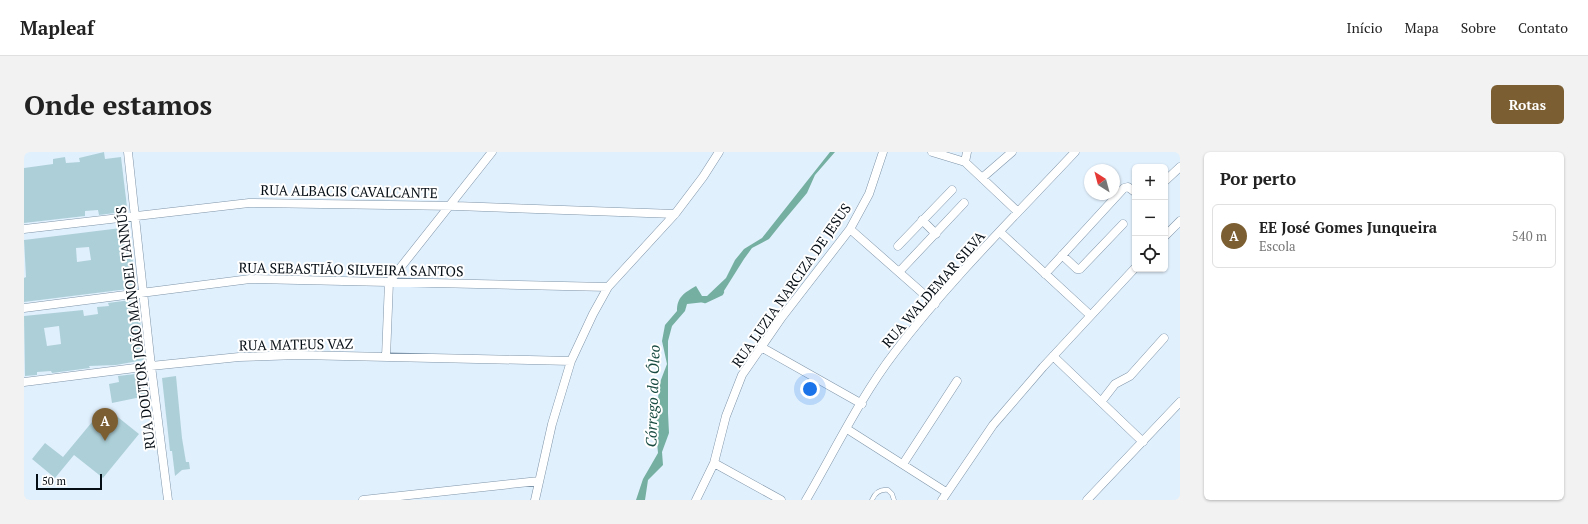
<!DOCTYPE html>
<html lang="pt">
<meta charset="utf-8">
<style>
body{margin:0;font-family:"PT Serif",serif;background:#f2f2f2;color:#222}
.controls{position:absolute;right:12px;top:12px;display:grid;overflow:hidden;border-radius:6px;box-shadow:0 1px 3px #0004}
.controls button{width:36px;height:36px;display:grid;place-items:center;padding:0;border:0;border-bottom:1px solid #e0e0e0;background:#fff;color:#222;font:20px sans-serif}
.compass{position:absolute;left:1060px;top:12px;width:36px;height:36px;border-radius:50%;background:#fff;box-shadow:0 1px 3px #0004;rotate:324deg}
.scale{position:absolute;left:12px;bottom:10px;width:66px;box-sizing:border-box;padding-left:4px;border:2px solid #060e15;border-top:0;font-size:11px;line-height:14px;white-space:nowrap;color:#060e15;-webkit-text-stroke:3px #fff;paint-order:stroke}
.you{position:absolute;left:786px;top:237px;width:14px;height:14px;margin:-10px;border:3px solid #fff;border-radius:50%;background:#1a73e8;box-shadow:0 0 0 6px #1a73e833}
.badge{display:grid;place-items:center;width:26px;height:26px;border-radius:50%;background:#7b5e31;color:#fff;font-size:13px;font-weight:700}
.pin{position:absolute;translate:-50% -33px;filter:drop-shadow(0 1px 2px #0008)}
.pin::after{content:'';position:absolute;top:21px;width:14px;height:12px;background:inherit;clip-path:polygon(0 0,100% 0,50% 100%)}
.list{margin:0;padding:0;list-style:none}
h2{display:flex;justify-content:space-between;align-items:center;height:52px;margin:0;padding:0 16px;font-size:17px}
h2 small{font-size:13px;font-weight:400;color:#767676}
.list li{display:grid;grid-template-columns:26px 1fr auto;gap:12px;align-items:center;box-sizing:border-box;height:64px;margin:0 8px 8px;padding:0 8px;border:1px solid #e0e0e0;border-radius:6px}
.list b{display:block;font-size:15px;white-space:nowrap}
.list p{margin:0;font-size:13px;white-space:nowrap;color:#767676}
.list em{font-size:13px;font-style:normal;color:#767676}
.icon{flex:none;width:22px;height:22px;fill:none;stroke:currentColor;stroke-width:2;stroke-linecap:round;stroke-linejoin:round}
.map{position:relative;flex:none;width:1156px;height:348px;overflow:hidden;border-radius:6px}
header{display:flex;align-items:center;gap:24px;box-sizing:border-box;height:56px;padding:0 20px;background:#fff;border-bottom:1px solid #e0e0e0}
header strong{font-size:19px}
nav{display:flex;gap:22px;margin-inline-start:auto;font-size:14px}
.intro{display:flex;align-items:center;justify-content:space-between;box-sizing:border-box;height:96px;padding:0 24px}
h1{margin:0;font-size:28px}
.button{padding:10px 18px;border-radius:6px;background:#7b5e31;color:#fff;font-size:14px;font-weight:700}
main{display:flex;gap:24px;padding:0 24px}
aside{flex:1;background:#fff;border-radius:6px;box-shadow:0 1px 3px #0004}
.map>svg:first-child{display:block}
.water{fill:#75afa1}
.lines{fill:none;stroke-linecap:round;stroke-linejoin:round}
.stream{stroke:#75afa1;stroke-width:2.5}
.building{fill:#add0d8;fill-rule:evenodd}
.service-casing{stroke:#7f95a9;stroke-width:5}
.minor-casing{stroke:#7f95a9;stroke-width:9}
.service{stroke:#fff;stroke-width:4}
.minor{stroke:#fff;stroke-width:8}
.labels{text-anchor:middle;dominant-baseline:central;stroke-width:4;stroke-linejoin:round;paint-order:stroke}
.street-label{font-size:14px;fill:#060e15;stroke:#fff}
.water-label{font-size:15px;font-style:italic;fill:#184b41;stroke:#fff}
</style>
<header>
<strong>Mapleaf</strong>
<nav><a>Início</a><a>Mapa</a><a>Sobre</a><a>Contato</a></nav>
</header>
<div class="intro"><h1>Onde estamos</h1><a class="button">Rotas</a></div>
<main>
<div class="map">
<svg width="1156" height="348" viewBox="0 0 1156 348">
<rect width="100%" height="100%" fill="#e1f0fd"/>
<!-- water -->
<path class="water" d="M 806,0 L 811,0 L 791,23 L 783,41 L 757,72 L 745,87 L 728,96 L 720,107 L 698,142 L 681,150 L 663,152 L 661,159 L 648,174 L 644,189 L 644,261 L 645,281 L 638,300 L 639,313 L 624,328 L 621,348 L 612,348 L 619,327 L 634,301 L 632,279 L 635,233 L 643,212 L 638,189 L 641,173 L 653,159 C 653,145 660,141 672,134 L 678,144 L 683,144 L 702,126 L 711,108 L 720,97 L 738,86 Z"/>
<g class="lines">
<!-- stream -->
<path class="stream" d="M 678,149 L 681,150 L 698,142 L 699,140"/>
</g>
<!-- building -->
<path class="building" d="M 80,0 L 81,7 L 97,5 L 103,55 L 98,56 L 99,60 L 75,63 L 74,58 L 61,59 L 61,64 L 0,71 L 0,16 L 29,12 L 29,7 L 41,5 L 42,11 L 56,10 L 55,6 Z
M 105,75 L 112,136 L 0,150 L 0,126 L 2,125 L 0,88 ZM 65,95 L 67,108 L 53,110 L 52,96 Z
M 114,147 L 120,208 L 92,213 L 65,214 L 66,216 L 28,221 L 27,219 L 13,220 L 13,223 L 1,224 L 0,164 L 59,158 L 60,164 L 74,162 L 73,155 L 85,154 L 84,151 ZM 35,174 L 37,192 L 23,194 L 20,176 Z
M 111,222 L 111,227 L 118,226 L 122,244 L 88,251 L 85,232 L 95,230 L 94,224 Z
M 152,224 L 158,286 L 162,310 L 165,310 L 166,317 L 158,318 L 151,324 L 148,299 L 146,299 L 138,226 Z
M 78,258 L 92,269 L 90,262 L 115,282 L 79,326 L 50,303 L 31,326 L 8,307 L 21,291 L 39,305 Z"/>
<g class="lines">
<defs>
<path id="service" d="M 848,348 C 851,341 856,337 864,338 L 868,342 L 870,348"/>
<path id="minor" d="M 104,0 L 127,214 L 144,348
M 908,0 L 941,10 L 994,60
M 941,10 L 943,0
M 958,26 L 988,0
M 1141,29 L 1156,15
M 898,68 L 912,82
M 0,77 L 225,51 L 432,54 L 651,62
M 826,77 L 911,152
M 976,80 L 1066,163
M 1141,84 L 1156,69
M 874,94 L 928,38
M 1038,103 L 1053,117 L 1056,117 L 1099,72
M 875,120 L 940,51
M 1021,122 L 1100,36 L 1104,35 L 1111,40
M 0,156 L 226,127 L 584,135
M 737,195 L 838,252
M 1029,204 L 1119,290
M 362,205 L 365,130 L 468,0
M 0,230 L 127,214 L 215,205 L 275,203 L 547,209
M 1077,250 L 1091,232 L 1106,224 L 1140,186
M 823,277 L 922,340
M 690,311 L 757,348
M 879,312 L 933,229
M 339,348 L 515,329
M 511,348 L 528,272 L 547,209 L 569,162 L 584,135 L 651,62 L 679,25 L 695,0
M 672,348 L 690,311 L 702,264 L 718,223 L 758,165 L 826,77 L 845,42 L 859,0
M 782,348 C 810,300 837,244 871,200 C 925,129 990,65 1051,0
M 918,348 L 969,273 L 1019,215 L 1111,116
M 1063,348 L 1156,250"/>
</defs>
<!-- service casing -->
<use href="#service" class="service-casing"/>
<!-- minor casing -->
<use href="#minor" class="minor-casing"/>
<!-- service -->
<use href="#service" class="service"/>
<!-- minor -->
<use href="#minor" class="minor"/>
</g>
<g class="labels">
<!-- street labels -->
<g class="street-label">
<text transform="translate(325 39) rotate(1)">RUA ALBACIS CAVALCANTE</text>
<text transform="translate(327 117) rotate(1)">RUA SEBASTIÃO SILVEIRA SANTOS</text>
<text transform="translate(767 133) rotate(-55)">RUA LUZIA NARCIZA DE JESUS</text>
<text transform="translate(909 137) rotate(-49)">RUA WALDEMAR SILVA</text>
<text transform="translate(111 176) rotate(-97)">RUA DOUTOR JOÃO MANOEL TANNÚS</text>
<text transform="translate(272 192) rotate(-1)">RUA MATEUS VAZ</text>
</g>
<!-- water labels -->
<g class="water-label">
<text transform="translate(628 244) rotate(-88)">Córrego do Óleo</text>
</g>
</g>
</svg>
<div class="controls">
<button>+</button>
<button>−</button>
<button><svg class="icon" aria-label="locate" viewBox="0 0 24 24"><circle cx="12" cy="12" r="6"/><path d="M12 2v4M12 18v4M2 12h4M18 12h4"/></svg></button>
</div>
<svg class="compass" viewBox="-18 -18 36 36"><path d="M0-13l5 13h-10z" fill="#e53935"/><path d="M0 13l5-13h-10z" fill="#767676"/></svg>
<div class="scale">50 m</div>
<div class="you"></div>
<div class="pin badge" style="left:81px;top:289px">A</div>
</div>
<aside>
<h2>Por perto<small></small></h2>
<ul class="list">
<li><span class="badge">A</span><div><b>EE José Gomes Junqueira</b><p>Escola</p></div><em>540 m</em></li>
</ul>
</aside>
</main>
